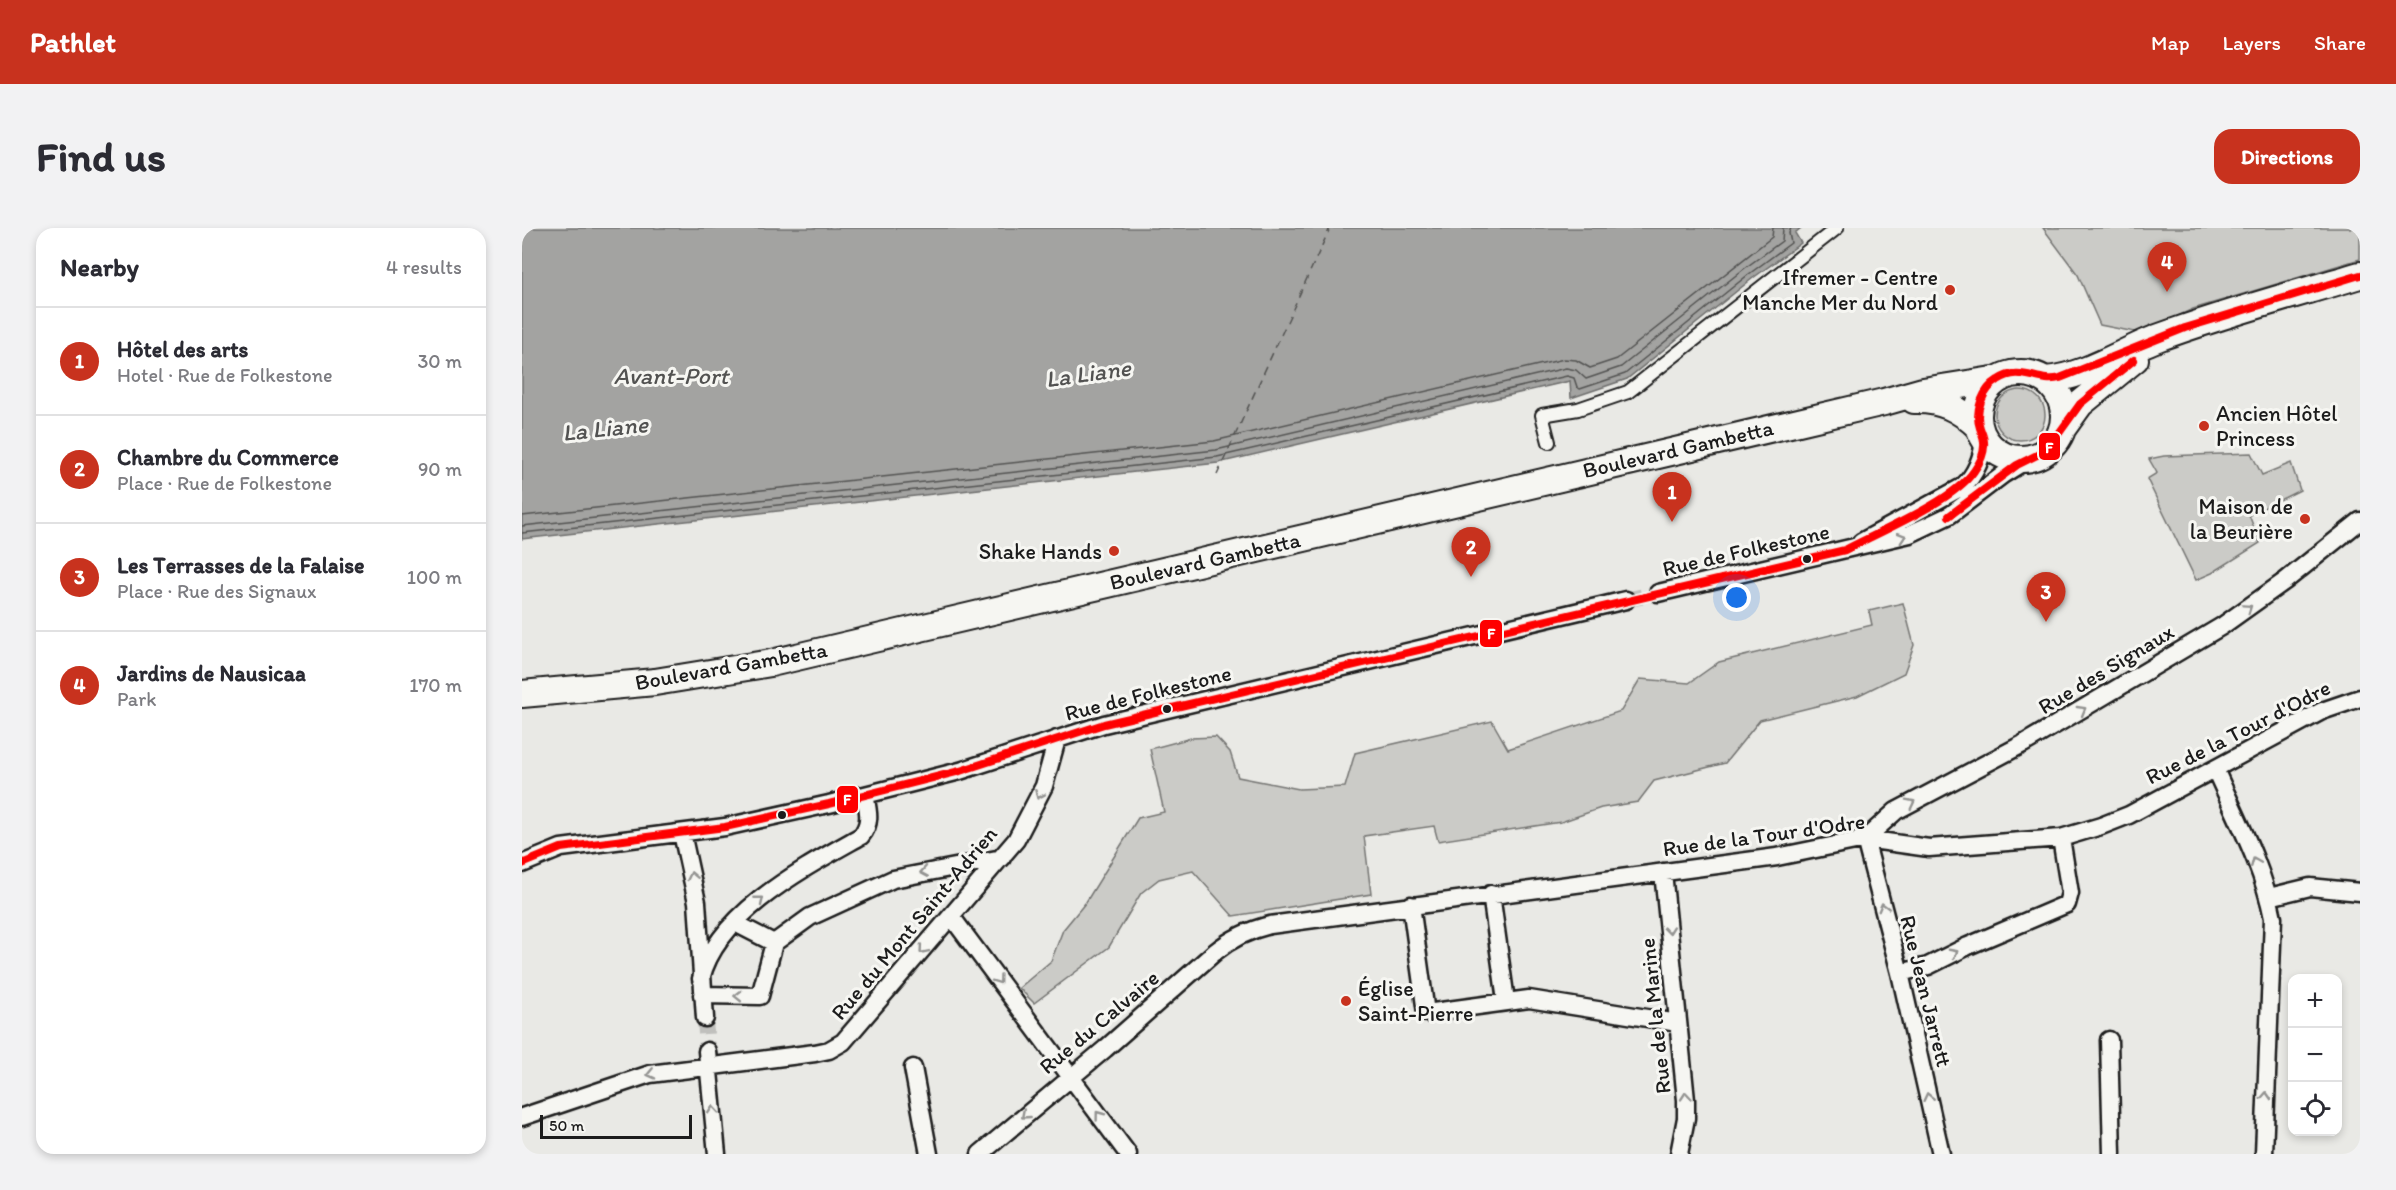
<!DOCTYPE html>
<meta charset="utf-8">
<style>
body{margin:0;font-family:Itim,sans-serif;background:#f2f2f3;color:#2b2b33}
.controls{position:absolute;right:18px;bottom:18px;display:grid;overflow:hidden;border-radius:12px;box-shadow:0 3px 9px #0003}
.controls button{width:54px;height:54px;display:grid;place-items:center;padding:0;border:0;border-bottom:2px solid #e1e1e2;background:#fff;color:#2b2b33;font:30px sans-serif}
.scale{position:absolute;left:18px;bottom:15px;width:152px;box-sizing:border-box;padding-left:6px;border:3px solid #1c1c1c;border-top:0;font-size:16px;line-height:21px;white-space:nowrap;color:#1c1c1c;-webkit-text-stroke:4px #f6f6f2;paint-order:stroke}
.you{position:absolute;left:1215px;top:370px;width:21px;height:21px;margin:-15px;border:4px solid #fff;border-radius:50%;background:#1a73e8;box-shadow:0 0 0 9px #1a73e833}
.badge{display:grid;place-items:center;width:39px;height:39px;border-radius:50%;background:#c8321e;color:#fff;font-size:20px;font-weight:700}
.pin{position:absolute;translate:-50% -50px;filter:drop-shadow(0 2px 3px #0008)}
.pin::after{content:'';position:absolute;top:32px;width:21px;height:18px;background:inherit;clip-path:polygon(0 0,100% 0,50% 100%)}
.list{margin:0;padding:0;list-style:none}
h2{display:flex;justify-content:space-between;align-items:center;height:78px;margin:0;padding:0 24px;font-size:26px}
h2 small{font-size:20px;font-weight:400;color:#7c7c81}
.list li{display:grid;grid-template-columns:39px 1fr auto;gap:18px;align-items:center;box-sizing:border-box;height:108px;padding:0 24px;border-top:2px solid #e1e1e2}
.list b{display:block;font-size:22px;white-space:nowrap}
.list p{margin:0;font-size:20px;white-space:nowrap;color:#7c7c81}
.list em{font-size:20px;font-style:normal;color:#7c7c81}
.icon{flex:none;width:33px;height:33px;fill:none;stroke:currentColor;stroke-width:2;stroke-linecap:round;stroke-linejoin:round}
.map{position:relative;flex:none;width:1838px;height:926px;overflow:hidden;border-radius:18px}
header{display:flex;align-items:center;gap:36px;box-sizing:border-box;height:84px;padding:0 30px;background:#c8321e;color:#fff}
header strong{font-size:28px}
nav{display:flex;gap:33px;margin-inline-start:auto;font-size:21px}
.intro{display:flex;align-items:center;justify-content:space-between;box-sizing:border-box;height:144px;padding:0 36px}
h1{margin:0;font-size:42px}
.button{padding:15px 27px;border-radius:18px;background:#c8321e;color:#fff;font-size:21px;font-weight:700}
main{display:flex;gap:36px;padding:0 36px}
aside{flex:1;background:#fff;border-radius:18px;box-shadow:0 3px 9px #0003}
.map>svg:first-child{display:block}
.green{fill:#cbcbc7;stroke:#747472;stroke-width:1.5}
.water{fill:#a3a3a1;stroke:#6d6d6c;stroke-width:1.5}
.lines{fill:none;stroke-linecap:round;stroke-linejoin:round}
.shore{stroke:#525251;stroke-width:1.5}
.ferry{stroke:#525251;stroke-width:1.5;stroke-dasharray:8 6;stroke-linecap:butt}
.minor-tunnel{stroke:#c0c0bd;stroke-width:16;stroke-dasharray:16 8;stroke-linecap:butt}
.pedestrian-casing{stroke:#1c1c1c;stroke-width:16}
.minor-casing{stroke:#1c1c1c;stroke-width:21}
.primary-casing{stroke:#1c1c1c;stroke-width:30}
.pedestrian{stroke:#f6f6f2;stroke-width:12}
.minor{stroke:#f6f6f2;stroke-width:16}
.primary{stroke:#f6f6f2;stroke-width:26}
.bus-1-casing{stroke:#f6f6f2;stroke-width:12}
.bus-1{stroke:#fe0000;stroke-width:8}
.oneway{stroke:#949492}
.poi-dot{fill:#c8321e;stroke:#f6f6f2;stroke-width:2}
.bus-dot{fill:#1c1c1c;stroke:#f6f6f2;stroke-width:2}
.labels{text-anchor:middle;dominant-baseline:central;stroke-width:6;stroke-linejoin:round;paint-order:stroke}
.poi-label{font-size:22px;fill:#1c1c1c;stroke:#f6f6f2;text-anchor:end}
.street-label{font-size:22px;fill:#1c1c1c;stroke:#f6f6f2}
.water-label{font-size:24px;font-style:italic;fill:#525251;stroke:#f6f6f2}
.line-badge{stroke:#f6f6f2;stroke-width:2}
.badge-label{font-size:16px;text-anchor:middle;font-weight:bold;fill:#fff}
</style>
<header>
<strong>Pathlet</strong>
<nav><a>Map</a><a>Layers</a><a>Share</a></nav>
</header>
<div class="intro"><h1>Find us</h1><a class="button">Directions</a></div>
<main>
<aside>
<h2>Nearby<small>4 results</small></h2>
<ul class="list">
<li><span class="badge">1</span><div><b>Hôtel des arts</b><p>Hotel · Rue de Folkestone</p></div><em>30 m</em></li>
<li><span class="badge">2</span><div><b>Chambre du Commerce</b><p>Place · Rue de Folkestone</p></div><em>90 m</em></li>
<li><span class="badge">3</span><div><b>Les Terrasses de la Falaise</b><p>Place · Rue des Signaux</p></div><em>100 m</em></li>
<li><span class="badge">4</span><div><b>Jardins de Nausicaa</b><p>Park</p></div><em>170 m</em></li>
</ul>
</aside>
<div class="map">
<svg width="1838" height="926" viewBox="0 0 1838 926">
<rect width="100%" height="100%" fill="#e9e9e5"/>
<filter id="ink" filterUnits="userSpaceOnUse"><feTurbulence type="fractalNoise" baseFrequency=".0167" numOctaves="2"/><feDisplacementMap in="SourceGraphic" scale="12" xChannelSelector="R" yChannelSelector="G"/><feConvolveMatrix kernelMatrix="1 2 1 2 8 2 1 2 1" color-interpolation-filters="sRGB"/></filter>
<g filter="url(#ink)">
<!-- green -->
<path class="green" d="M 1521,0 L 1838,0 L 1838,31 L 1671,81 L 1618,105 L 1578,97 L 1556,47 Z
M1473 187a25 25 0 1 1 50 0a25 25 0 1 1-50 0Z
M 1729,225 L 1740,247 L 1769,235 L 1778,262 L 1727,287 L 1738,315 L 1690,345 L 1674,352 L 1625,251 L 1635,245 L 1627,231 L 1642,228 Z
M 1381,375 L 1392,417 L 1382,445 L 1335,468 L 1238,492 L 1203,535 L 1132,553 L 1116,574 L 1079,580 L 1039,594 L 916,613 L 912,598 L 842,608 L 849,666 L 711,688 L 671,643 L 637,651 L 619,665 L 587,719 L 512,775 L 497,760 L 529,733 L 541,702 L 564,674 L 616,590 L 642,584 L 628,521 L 669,510 L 694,509 L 708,524 L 716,549 L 777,561 L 823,559 L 833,525 L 970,493 L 986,521 L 1099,483 L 1118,451 L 1167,455 L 1197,434 L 1350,397 L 1347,383 Z"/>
<!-- water -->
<path class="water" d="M 0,0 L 1279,0 L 1273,5 L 1279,15 L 1231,50 L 1105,151 L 1049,170 L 1048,153 L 696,235 L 0,311 Z"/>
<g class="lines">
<!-- shore -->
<path class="shore" d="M 0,288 L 692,213 L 1042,131 L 1054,132 L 1068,140 L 1095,131 L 1250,9 L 1251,0
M 0,298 L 694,222 L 1044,140 L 1054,142 L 1064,151 L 1099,139 L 1223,40 L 1260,13 L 1261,0
M 0,305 L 695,229 L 1045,148 L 1052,150 L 1055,159 L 1058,161 L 1103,146 L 1227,46 L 1269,15 L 1267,5 L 1269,0"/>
<!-- ferry -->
<path class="ferry" d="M 695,247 L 808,0"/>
<!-- minor-tunnel -->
<path class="minor-tunnel" d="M 1104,372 L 1136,365
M 183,790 L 185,823"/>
<defs>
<path id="pedestrian" d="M 1027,214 L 1020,187 L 1056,181 L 1106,164 L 1315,0"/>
<path id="minor" d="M 1339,314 L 1440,259 C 1454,247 1461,228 1462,210
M 1136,365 L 1388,306 L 1428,287 L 1482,246 L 1508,230
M 1693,541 C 1714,589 1741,638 1751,690 L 1742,926
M 160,605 L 175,674 L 183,790
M 1343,611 L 1374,583 L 1501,516 L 1700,398 L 1763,353 L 1838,293
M 1343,611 L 1378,745 L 1419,926
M 0,636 L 39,620 L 203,599 L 307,576 L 438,543 L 582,496 L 1104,372
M 1141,644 L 1164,872 L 1164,890 L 1157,926
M 969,666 L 984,773
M 1747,669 L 1788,659 L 1838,664
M 889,677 L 904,785 L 1007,771 L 1156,795
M 429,688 L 606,926
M 213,695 L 252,715 L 288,689 L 371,651 L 480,630
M 1378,745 L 1406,738 L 1446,718 L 1545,676 L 1548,665 L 1539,610
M 179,751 C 195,685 284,639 339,608 C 350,595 346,582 343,567
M 180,767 L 238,768 L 252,715
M 1587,812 L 1590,926
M 185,823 L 195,926
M 391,840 L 407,926
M 0,889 L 128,846 L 293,825 L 307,822 L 321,814 L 494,612 L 522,558 L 535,511
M 458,926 L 583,821 L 693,724 C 710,710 727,702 748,697 L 1255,629 L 1343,611 L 1407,620 L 1539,610 L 1579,598 L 1607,587 L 1800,483 L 1838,470"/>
<path id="primary" d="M1456 188a43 43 0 1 1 86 0a43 43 0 1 1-86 0Z
M 1523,152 C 1564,149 1600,123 1638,109 C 1703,85 1771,67 1838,47
M 1392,172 C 1419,171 1438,181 1457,199
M 1540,201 L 1558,176 L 1613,131
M 0,466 L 133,454 L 249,435 L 1362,174 L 1401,163 L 1477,151"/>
</defs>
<!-- pedestrian casing -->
<use href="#pedestrian" class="pedestrian-casing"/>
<!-- minor casing -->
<use href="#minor" class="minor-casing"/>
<!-- primary casing -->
<use href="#primary" class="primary-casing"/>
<!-- pedestrian -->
<use href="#pedestrian" class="pedestrian"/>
<!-- minor -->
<use href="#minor" class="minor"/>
<!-- primary -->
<use href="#primary" class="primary"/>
<defs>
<path id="bus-1" d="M 1427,288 L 1495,237 L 1525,222 L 1558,176 L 1612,132
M 0,636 L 39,620 L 203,599 L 307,576 L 438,543 L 582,496 L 1323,322 C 1357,304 1432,273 1452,243 C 1457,236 1462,227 1462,218 C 1463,211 1460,206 1458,200 C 1452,183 1461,161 1476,152 C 1500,136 1515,156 1538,150 L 1663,100 L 1838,47"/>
</defs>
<!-- bus-1 casing -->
<use href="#bus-1" class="bus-1-casing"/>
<!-- bus-1 -->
<use href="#bus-1" class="bus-1"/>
</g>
<!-- one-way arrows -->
<defs><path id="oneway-chevron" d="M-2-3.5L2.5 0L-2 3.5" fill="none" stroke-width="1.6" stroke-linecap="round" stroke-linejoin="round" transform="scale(1.5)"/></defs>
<g class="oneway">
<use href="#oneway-chevron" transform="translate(1380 309) rotate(-18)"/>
<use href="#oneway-chevron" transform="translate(1726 380) rotate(-35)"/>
<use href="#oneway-chevron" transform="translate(1560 482) rotate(-30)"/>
<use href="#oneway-chevron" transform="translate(517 567) rotate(114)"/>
<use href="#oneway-chevron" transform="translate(1389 575) rotate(-27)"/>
<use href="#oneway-chevron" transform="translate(1733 634) rotate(-113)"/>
<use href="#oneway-chevron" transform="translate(402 644) rotate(170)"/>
<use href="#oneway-chevron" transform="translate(170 648) rotate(-102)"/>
<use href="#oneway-chevron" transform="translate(238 672) rotate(-39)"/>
<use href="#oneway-chevron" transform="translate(1361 679) rotate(-105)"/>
<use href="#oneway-chevron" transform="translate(1147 702) rotate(84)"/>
<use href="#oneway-chevron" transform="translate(401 722) rotate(130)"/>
<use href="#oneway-chevron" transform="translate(1432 725) rotate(-28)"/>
<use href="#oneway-chevron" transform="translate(476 752) rotate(54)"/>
<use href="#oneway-chevron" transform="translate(216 768) rotate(-179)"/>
<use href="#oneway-chevron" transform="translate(129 846) rotate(167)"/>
<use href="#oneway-chevron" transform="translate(1164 868) rotate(-95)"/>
<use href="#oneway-chevron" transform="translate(1744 868) rotate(-87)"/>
<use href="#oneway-chevron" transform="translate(1406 869) rotate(-103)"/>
<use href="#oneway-chevron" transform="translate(191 882) rotate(-95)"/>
<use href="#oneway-chevron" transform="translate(503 887) rotate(139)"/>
<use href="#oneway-chevron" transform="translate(577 887) rotate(-127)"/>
</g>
</g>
<!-- markers -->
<g class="poi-dot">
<circle cx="1428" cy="62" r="6"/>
<circle cx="1682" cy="198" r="6"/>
<circle cx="1783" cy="291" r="6"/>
<circle cx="592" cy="323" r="6"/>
<circle cx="824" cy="773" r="6"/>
</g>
<g class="bus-dot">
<circle cx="1285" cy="331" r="5"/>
<circle cx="645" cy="481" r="5"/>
<circle cx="260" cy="587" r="5"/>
</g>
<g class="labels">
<!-- poi labels -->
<g class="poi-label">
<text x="1416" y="49">Ifremer - Centre<tspan x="1416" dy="25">Manche Mer du Nord</tspan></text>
<text x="1694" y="185" text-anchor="start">Ancien Hôtel<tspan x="1694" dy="25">Princess</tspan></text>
<text x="1771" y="278">Maison de<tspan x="1771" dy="25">la Beurière</tspan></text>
<text x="580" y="323">Shake Hands</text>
<text x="836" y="760" text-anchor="start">Église<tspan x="836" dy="25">Saint-Pierre</tspan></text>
</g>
<!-- street labels -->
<g class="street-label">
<text transform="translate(1156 221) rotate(-13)">Boulevard Gambetta</text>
<text transform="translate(1224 322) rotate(-13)">Rue de Folkestone</text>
<text transform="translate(683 333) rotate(-13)">Boulevard Gambetta</text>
<text transform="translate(209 438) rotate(-10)">Boulevard Gambetta</text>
<text transform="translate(1584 441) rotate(-31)">Rue des Signaux</text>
<text transform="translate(626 465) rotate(-14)">Rue de Folkestone</text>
<text transform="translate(1716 504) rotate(-27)">Rue de la Tour d'Odre</text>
<text transform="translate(1242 607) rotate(-8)">Rue de la Tour d'Odre</text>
<text transform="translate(392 695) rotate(-50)">Rue du Mont Saint-Adrien</text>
<text transform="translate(1404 763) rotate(76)">Rue Jean Jarrett</text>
<text transform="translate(1133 788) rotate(-96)">Rue de la Marine</text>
<text transform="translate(577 794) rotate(-40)">Rue du Calvaire</text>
</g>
<!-- water labels -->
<g class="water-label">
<text transform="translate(566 145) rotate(-8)">La Liane</text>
<text x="149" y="147">Avant-Port</text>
<text transform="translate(83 200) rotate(-6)">La Liane</text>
</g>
</g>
<g class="line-badge">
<rect x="1516" y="204" width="23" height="29" rx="6" fill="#fe0000"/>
<rect x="957" y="391" width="24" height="29" rx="6" fill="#fe0000"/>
<rect x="314" y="557" width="23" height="29" rx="6" fill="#fe0000"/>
</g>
<g class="badge-label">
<text x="1527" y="225">F</text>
<text x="969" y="411">F</text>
<text x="325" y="577">F</text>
</g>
</svg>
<div class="controls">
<button>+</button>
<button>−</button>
<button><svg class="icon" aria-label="locate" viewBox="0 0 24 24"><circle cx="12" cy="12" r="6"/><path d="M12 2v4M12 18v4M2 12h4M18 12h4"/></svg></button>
</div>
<div class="scale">50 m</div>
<div class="you"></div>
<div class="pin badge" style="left:1150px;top:294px">1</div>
<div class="pin badge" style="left:949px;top:349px">2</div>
<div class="pin badge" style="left:1524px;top:394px">3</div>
<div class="pin badge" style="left:1645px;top:64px">4</div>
</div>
</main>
